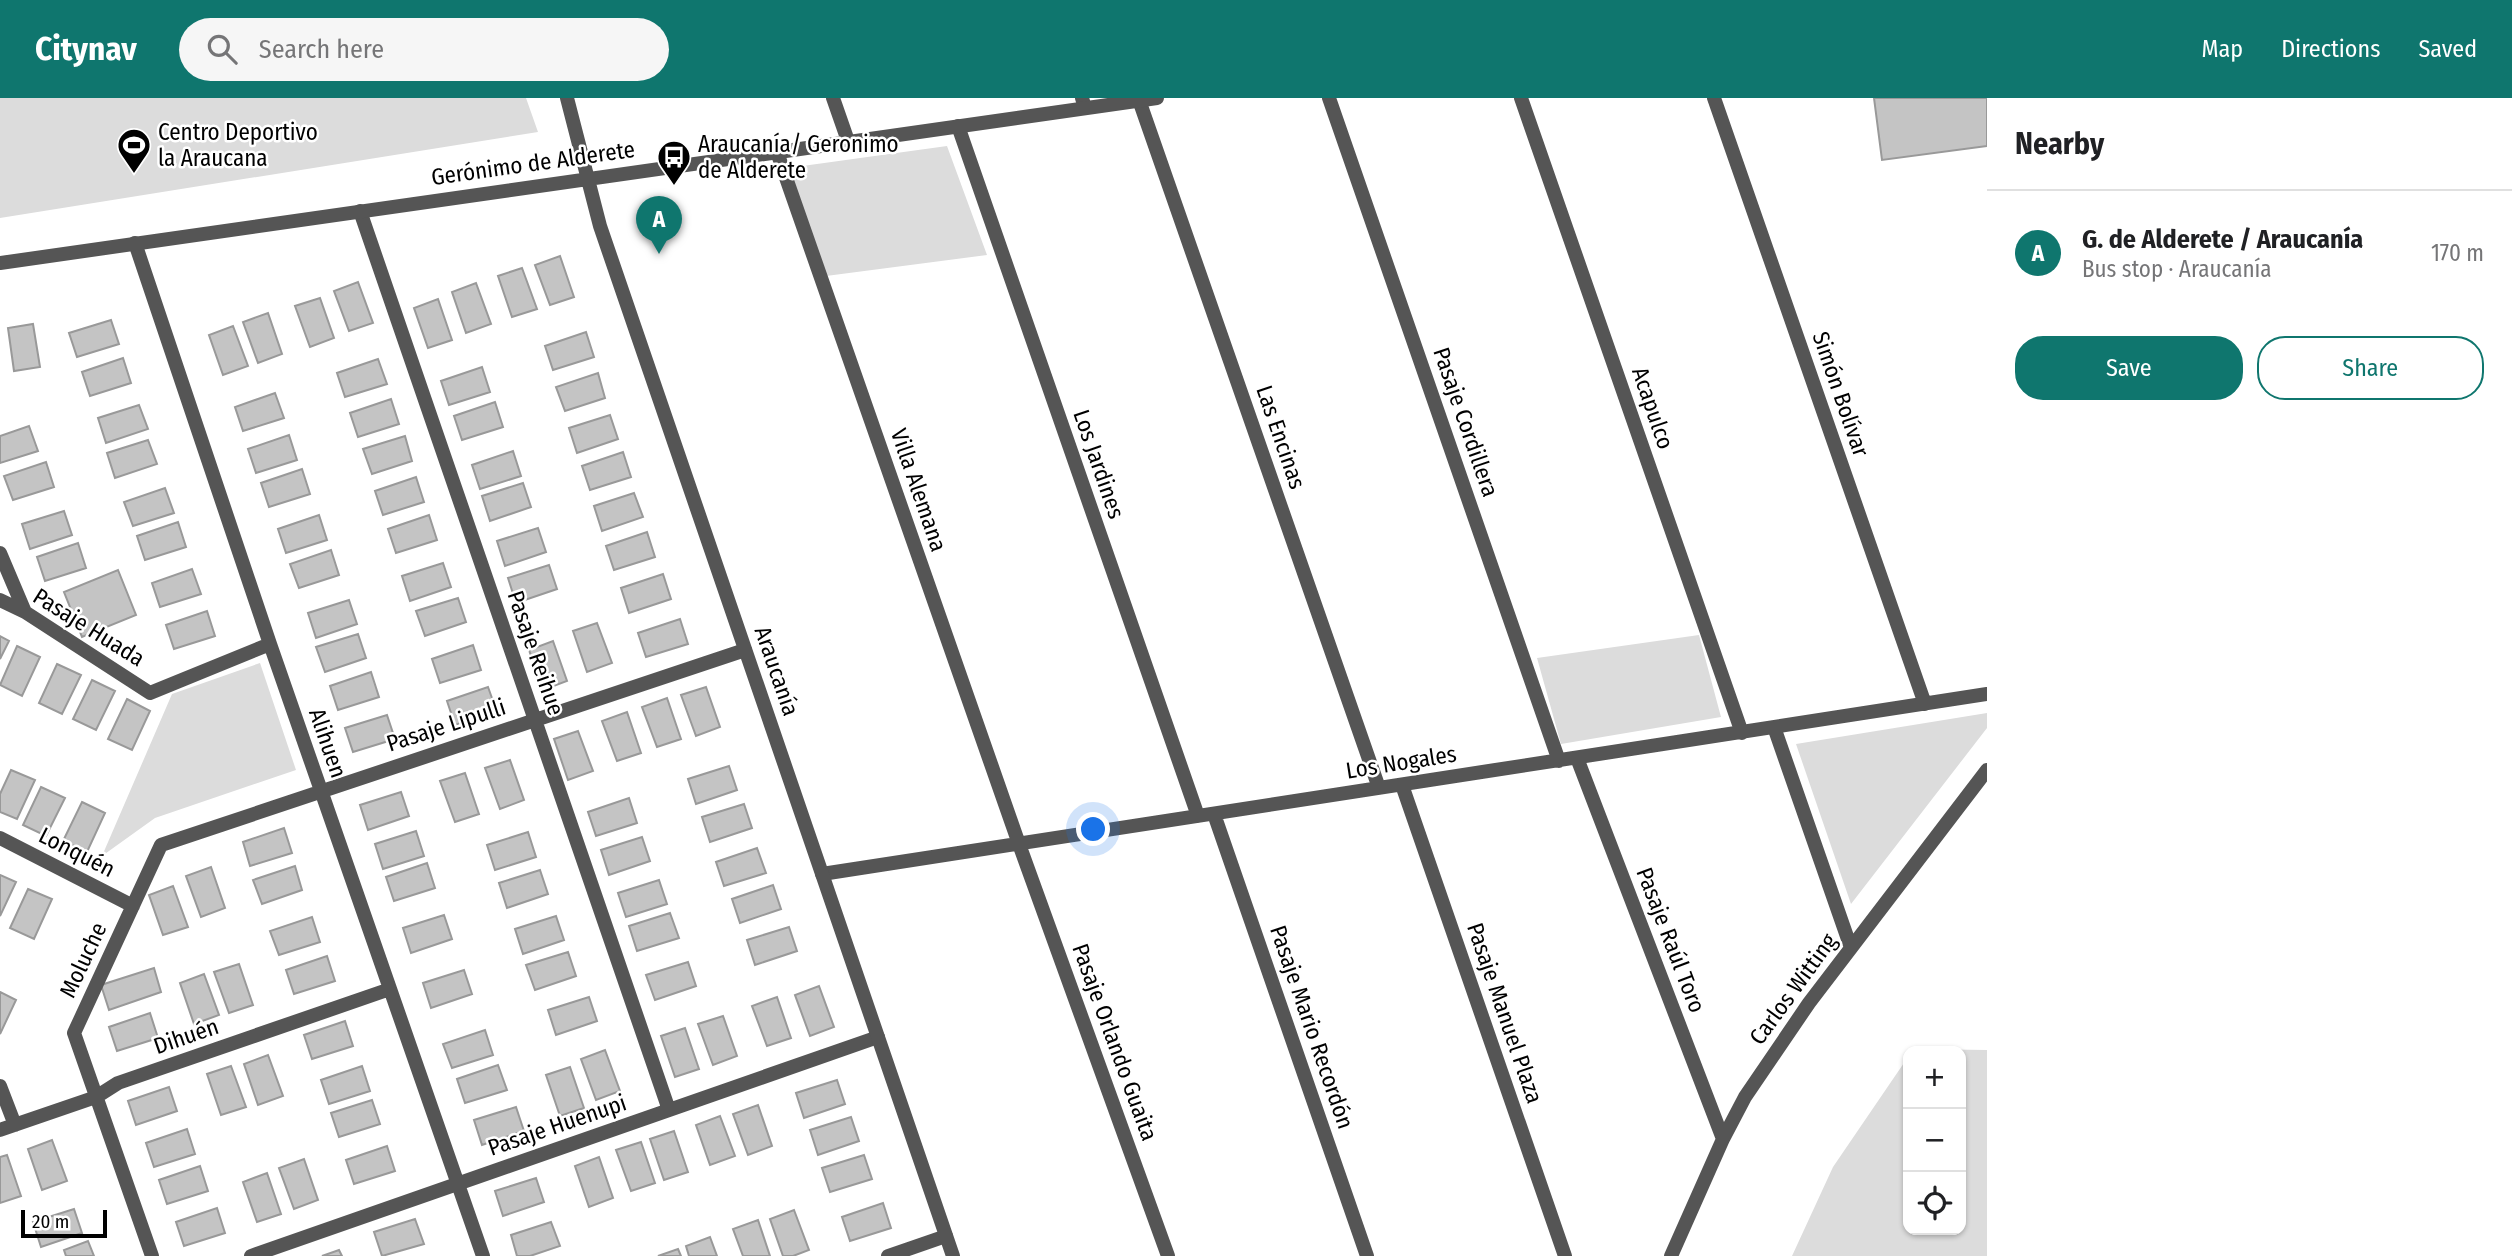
<!DOCTYPE html>
<meta charset="utf-8">
<style>
body{margin:0;font-family:"Fira Sans Condensed",sans-serif;background:#f6f6f6;color:#202124}
.controls{position:absolute;right:21px;bottom:21px;display:grid;overflow:hidden;border-radius:14px;box-shadow:0 2px 5px #0004}
.controls button{width:63px;height:63px;display:grid;place-items:center;padding:0;border:0;border-bottom:2px solid #e0e0e0;background:#fff;color:#202124;font:35px sans-serif}
.scale{position:absolute;left:21px;bottom:18px;width:86px;box-sizing:border-box;padding-left:7px;border:4px solid #000;border-top:0;font-size:19px;line-height:24px;white-space:nowrap;color:#000;-webkit-text-stroke:5px #fff;paint-order:stroke}
.you{position:absolute;left:1094px;top:732px;width:24px;height:24px;margin:-18px;border:5px solid #fff;border-radius:50%;background:#1a73e8;box-shadow:0 0 0 10px #1a73e833}
.badge{display:grid;place-items:center;width:46px;height:46px;border-radius:50%;background:#0f766e;color:#fff;font-size:23px;font-weight:700}
.pin{position:absolute;translate:-50% -58px;filter:drop-shadow(0 2px 4px #0008)}
.pin::after{content:'';position:absolute;top:37px;width:24px;height:21px;background:inherit;clip-path:polygon(0 0,100% 0,50% 100%)}
.list{margin:0;padding:0;list-style:none}
h2{display:flex;justify-content:space-between;align-items:center;height:91px;margin:0;padding:0 28px;font-size:30px}
h2 small{font-size:23px;font-weight:400;color:#757577}
.list li{display:grid;grid-template-columns:46px 1fr auto;gap:21px;align-items:center;box-sizing:border-box;height:126px;padding:0 28px;border-top:2px solid #e0e0e0}
.list b{display:block;font-size:26px;white-space:nowrap}
.list p{margin:0;font-size:23px;white-space:nowrap;color:#757577}
.list em{font-size:23px;font-style:normal;color:#757577}
.actions{display:flex;gap:14px;padding:21px 28px}
.actions a{flex:1;padding:16px 0;border:2px solid #0f766e;border-radius:28px;text-align:center;font-size:24px;color:#0f766e}
.actions .main{background:#0f766e;color:#fff}
.icon{flex:none;width:38px;height:38px;fill:none;stroke:currentColor;stroke-width:2;stroke-linecap:round;stroke-linejoin:round}
.map{position:relative;flex:none;width:1987px;height:1158px;overflow:hidden}
header{display:flex;align-items:center;gap:42px;box-sizing:border-box;height:98px;padding:0 35px;background:#0f766e;color:#fff}
header strong{font-size:33px}
nav{display:flex;gap:38px;margin-inline-start:auto;font-size:24px}
.search{width:490px;height:63px;background:#f6f6f6;display:flex;align-items:center;gap:18px;box-sizing:border-box;padding:0 24px;border-radius:38px;color:#757577;font-size:26px}
main{display:flex}
aside{flex:1;background:#fff}
.map>svg:first-child{display:block}
.green{fill:#dcdcdc}
.building{fill:#c4c4c4;stroke:#999;stroke-width:2}
.lines{fill:none;stroke-linecap:round;stroke-linejoin:round}
.minor{stroke:#555;stroke-width:14}
.tertiary{stroke:#555;stroke-width:14}
.labels{text-anchor:middle;dominant-baseline:central;stroke-width:5;stroke-linejoin:round;paint-order:stroke}
.poi-label{font-size:23px;fill:#000;stroke:#fff;text-anchor:start}
.street-label{font-size:23px;fill:#000;stroke:#fff}
</style>
<header>
<strong>Citynav</strong>
<div class="search"><svg class="icon" aria-label="search" viewBox="0 0 24 24"><circle cx="10" cy="10" r="6"/><path d="M15 15l6 6"/></svg>Search here</div>
<nav><a>Map</a><a>Directions</a><a>Saved</a></nav>
</header>
<main>
<div class="map">
<svg width="1987" height="1158" viewBox="0 0 1987 1158">
<rect width="100%" height="100%" fill="#fff"/>
<!-- green -->
<path class="green" d="M 0,0 L 526,0 L 538,34 L 0,120 Z
M 947,48 L 987,157 L 826,178 L 788,70 Z
M 1699,537 L 1721,619 L 1561,646 L 1537,560 Z
M 260,565 L 296,672 L 155,720 L 102,758 L 172,596 Z
M 1987,615 L 1987,630 L 1851,806 L 1796,646 Z
M 1914,951 L 1987,952 L 1987,1158 L 1792,1158 L 1833,1069 L 1908,959 L 1908,1132 L 1961,1132 L 1961,953 L 1912,953 Z"/>
<!-- building -->
<path class="building" d="M 1874,0 L 1987,0 L 1987,48 L 1882,62 Z
M 560,158 L 574,199 L 550,207 L 535,167 Z
M 522,170 L 537,211 L 512,219 L 498,178 Z
M 358,184 L 373,225 L 349,233 L 334,193 Z
M 476,185 L 491,226 L 466,235 L 452,194 Z
M 320,200 L 334,240 L 310,249 L 295,208 Z
M 438,201 L 452,242 L 428,250 L 414,210 Z
M 268,215 L 282,256 L 258,265 L 243,224 Z
M 111,222 L 119,246 L 77,259 L 69,235 Z
M 33,226 L 40,269 L 14,273 L 8,230 Z
M 233,228 L 248,268 L 223,277 L 209,237 Z
M 586,234 L 594,259 L 553,272 L 545,248 Z
M 123,260 L 131,285 L 90,298 L 82,274 Z
M 378,261 L 387,286 L 345,299 L 337,275 Z
M 482,269 L 490,294 L 449,307 L 441,283 Z
M 598,275 L 605,300 L 565,313 L 556,289 Z
M 275,295 L 284,320 L 243,333 L 235,309 Z
M 391,301 L 399,326 L 358,339 L 350,315 Z
M 495,304 L 503,329 L 462,342 L 454,318 Z
M 139,307 L 148,331 L 106,345 L 98,320 Z
M 610,317 L 618,341 L 577,355 L 569,330 Z
M 29,328 L 38,353 L 0,365 L 0,338 Z
M 289,337 L 297,362 L 256,375 L 248,351 Z
M 405,338 L 412,363 L 372,376 L 363,351 Z
M 148,342 L 157,366 L 115,380 L 107,355 Z
M 513,353 L 521,378 L 480,391 L 472,367 Z
M 623,354 L 631,379 L 590,392 L 582,368 Z
M 46,364 L 54,389 L 13,402 L 4,378 Z
M 302,371 L 310,396 L 269,409 L 261,385 Z
M 416,379 L 424,404 L 383,417 L 375,393 Z
M 523,385 L 531,409 L 490,423 L 482,398 Z
M 165,390 L 174,415 L 133,428 L 124,404 Z
M 634,395 L 643,419 L 602,433 L 594,408 Z
M 64,413 L 72,437 L 30,451 L 22,426 Z
M 319,417 L 327,442 L 286,455 L 278,431 Z
M 429,417 L 437,442 L 396,455 L 388,431 Z
M 178,424 L 186,449 L 145,462 L 137,438 Z
M 538,430 L 546,454 L 505,468 L 497,443 Z
M 647,434 L 655,459 L 614,472 L 606,448 Z
M 78,445 L 86,470 L 45,483 L 37,459 Z
M 331,452 L 339,477 L 299,490 L 290,466 Z
M 443,465 L 451,489 L 410,503 L 402,478 Z
M 549,467 L 557,491 L 516,505 L 508,480 Z
M 192,471 L 201,496 L 160,509 L 152,485 Z
M 118,472 L 136,517 L 82,539 L 64,494 Z
M 663,476 L 671,501 L 629,515 L 621,490 Z
M 458,500 L 466,524 L 425,538 L 416,513 Z
M 349,502 L 357,526 L 316,540 L 308,515 Z
M 207,513 L 215,538 L 174,551 L 166,527 Z
M 680,521 L 688,546 L 646,559 L 638,535 Z
M 597,525 L 612,565 L 587,574 L 573,533 Z
M 358,536 L 366,560 L 325,574 L 316,549 Z
M 0,538 L 9,543 L 0,561 Z
M 553,543 L 567,583 L 543,592 L 529,552 Z
M 473,547 L 481,572 L 440,585 L 432,561 Z
M 17,548 L 40,559 L 22,598 L 0,587 Z
M 57,566 L 81,577 L 62,616 L 39,605 Z
M 371,574 L 379,599 L 338,612 L 330,588 Z
M 92,582 L 115,593 L 96,632 L 73,621 Z
M 488,589 L 497,614 L 455,627 L 447,603 Z
M 706,589 L 720,629 L 696,638 L 681,597 Z
M 667,600 L 681,641 L 657,649 L 642,609 Z
M 127,601 L 150,613 L 132,652 L 108,641 Z
M 627,614 L 641,655 L 617,663 L 602,623 Z
M 387,617 L 395,641 L 353,654 L 345,630 Z
M 578,633 L 593,673 L 568,682 L 554,641 Z
M 510,662 L 524,702 L 500,711 L 485,670 Z
M 729,668 L 737,692 L 696,706 L 688,681 Z
M 11,672 L 35,682 L 17,721 L 0,714 L 0,696 Z
M 465,675 L 479,716 L 455,724 L 440,683 Z
M 41,689 L 65,700 L 46,738 L 23,727 Z
M 401,694 L 409,718 L 368,732 L 360,707 Z
M 629,700 L 637,725 L 596,738 L 588,714 Z
M 82,704 L 105,715 L 87,754 L 63,743 Z
M 744,706 L 752,730 L 710,744 L 702,719 Z
M 284,730 L 292,755 L 250,768 L 243,744 Z
M 416,733 L 424,758 L 383,771 L 375,746 Z
M 528,734 L 536,759 L 495,772 L 487,747 Z
M 642,739 L 650,763 L 609,777 L 601,752 Z
M 757,750 L 766,775 L 724,788 L 716,764 Z
M 427,765 L 435,790 L 394,803 L 386,779 Z
M 295,768 L 302,792 L 262,806 L 253,782 Z
M 211,769 L 225,810 L 201,819 L 186,778 Z
M 540,772 L 548,796 L 507,810 L 499,785 Z
M 0,777 L 16,784 L 0,818 Z
M 659,782 L 667,806 L 626,819 L 618,795 Z
M 773,787 L 781,811 L 740,825 L 732,801 Z
M 173,788 L 188,829 L 163,837 L 149,797 Z
M 28,791 L 52,801 L 34,841 L 10,830 Z
M 670,815 L 679,840 L 637,853 L 629,828 Z
M 444,817 L 452,841 L 411,855 L 403,830 Z
M 556,818 L 564,842 L 523,856 L 515,831 Z
M 312,819 L 320,844 L 279,857 L 270,833 Z
M 789,829 L 797,853 L 755,867 L 747,842 Z
M 568,854 L 576,878 L 535,892 L 526,867 Z
M 327,858 L 335,883 L 294,896 L 286,872 Z
M 688,864 L 696,888 L 655,902 L 646,877 Z
M 239,866 L 253,907 L 229,915 L 214,874 Z
M 154,870 L 161,894 L 109,912 L 101,887 Z
M 464,872 L 472,896 L 431,910 L 423,885 Z
M 204,876 L 219,917 L 194,926 L 180,885 Z
M 819,888 L 834,929 L 810,938 L 795,897 Z
M 0,894 L 16,902 L 0,936 Z
M 589,899 L 597,923 L 556,937 L 548,912 Z
M 777,899 L 791,940 L 767,948 L 752,908 Z
M 150,915 L 158,940 L 117,953 L 109,929 Z
M 723,918 L 737,958 L 713,967 L 698,926 Z
M 345,923 L 353,948 L 312,961 L 304,937 Z
M 685,930 L 699,971 L 675,979 L 661,938 Z
M 485,932 L 493,957 L 452,970 L 443,946 Z
M 605,952 L 620,993 L 596,1002 L 581,961 Z
M 268,957 L 283,998 L 258,1007 L 244,966 Z
M 498,967 L 507,992 L 465,1005 L 457,981 Z
M 231,968 L 246,1009 L 221,1017 L 207,976 Z
M 362,968 L 370,993 L 329,1006 L 321,982 Z
M 570,969 L 584,1010 L 560,1018 L 546,977 Z
M 837,982 L 845,1006 L 804,1020 L 796,995 Z
M 169,989 L 177,1013 L 136,1027 L 128,1003 Z
M 372,1002 L 380,1026 L 339,1039 L 331,1015 Z
M 758,1007 L 772,1048 L 748,1057 L 733,1016 Z
M 516,1009 L 524,1033 L 482,1047 L 474,1022 Z
M 720,1018 L 735,1058 L 710,1067 L 696,1027 Z
M 851,1019 L 859,1043 L 818,1057 L 810,1032 Z
M 187,1031 L 195,1056 L 154,1069 L 146,1045 Z
M 674,1033 L 688,1074 L 664,1082 L 650,1041 Z
M 52,1042 L 67,1083 L 42,1092 L 28,1051 Z
M 641,1044 L 655,1085 L 631,1093 L 616,1052 Z
M 387,1048 L 395,1073 L 354,1086 L 346,1062 Z
M 7,1057 L 21,1098 L 0,1105 L 0,1059 Z
M 864,1057 L 872,1081 L 830,1094 L 822,1070 Z
M 599,1059 L 613,1100 L 589,1109 L 575,1068 Z
M 304,1061 L 318,1102 L 294,1111 L 279,1070 Z
M 200,1068 L 208,1093 L 167,1106 L 159,1082 Z
M 267,1075 L 281,1116 L 257,1124 L 243,1084 Z
M 536,1080 L 544,1104 L 503,1118 L 495,1093 Z
M 883,1105 L 891,1130 L 850,1143 L 842,1119 Z
M 217,1110 L 225,1135 L 184,1148 L 176,1124 Z
M 74,1111 L 82,1135 L 41,1149 L 33,1124 Z
M 794,1112 L 809,1152 L 793,1158 L 783,1158 L 770,1121 Z
M 415,1121 L 424,1146 L 382,1158 L 374,1134 Z
M 758,1122 L 770,1158 L 743,1158 L 733,1131 Z
M 551,1124 L 560,1148 L 530,1158 L 517,1158 L 511,1137 Z
M 710,1139 L 717,1158 L 689,1158 L 686,1148 Z
M 88,1143 L 94,1158 L 66,1158 L 64,1152 Z
M 678,1151 L 681,1158 L 658,1158 Z
M 339,1152 L 342,1158 L 322,1158 Z"/>
<g class="lines">
<!-- minor -->
<path class="minor" d="M 833,0 L 848,43
M 1082,0 L 1085,10
M 1329,0 L 1559,663
M 1521,0 L 1742,635
M 1714,0 L 1925,606
M 1139,2 L 1379,690
M 958,28 L 1198,718
M 777,54 L 1019,746 L 1168,1158
M 360,113 L 669,1012
M 135,145 L 270,546 L 483,1158
M 0,455 L 25,514
M 0,502 L 25,514 L 150,595 L 270,546
M 1774,629 L 1851,850
M 1577,660 L 1723,1041
M 1402,687 L 1565,1158
M 1214,716 L 1367,1158
M 0,740 L 133,808
M 822,776 L 1987,596
M 0,988 L 15,1027
M 0,1032 L 96,999 L 118,985 L 390,891
M 152,1158 L 74,935 L 161,747 L 745,552
M 251,1158 L 878,939
M 888,1158 L 946,1138
M 1671,1158 L 1723,1041 L 1745,999 L 1809,905 L 1987,672"/>
<!-- tertiary -->
<path class="tertiary" d="M 567,0 L 600,128 L 953,1158
M 0,165 L 1157,0"/>
</g>
<!-- icons -->
<defs>
<symbol id="stadium-pin" viewBox="-11 -11 22 30"><path d="M0 17L-7.5 6A9.5 9.5 0 1 1 7.5 6Z" fill="#000" stroke="#fff"/><path d="M0-5a6.5 5 0 1 0 0 10a6.5 5 0 1 0 0-10ZM-3.5-1.8h7v3.6h-7Z" fill="#fff"/></symbol>
<symbol id="bus-pin" viewBox="-11 -11 22 30"><path d="M0 17L-7.5 6A9.5 9.5 0 1 1 7.5 6Z" fill="#000" stroke="#fff"/><path d="M-5-6H5V4H4V6H2V4H-2V6H-4V4H-5ZM-3.5-4V0h7V-4ZM-3.5 1.2v1.5H-2V1.2ZM2 1.2v1.5H3.5V1.2Z" fill="#fff"/></symbol>
</defs>
<g fill-rule="evenodd">
<use href="#stadium-pin" x="115" y="28" width="38" height="52"/>
<use href="#bus-pin" x="655" y="40" width="38" height="52"/>
</g>
<g class="labels">
<!-- poi labels -->
<g class="poi-label">
<text x="158" y="34">Centro Deportivo<tspan x="158" dy="26">la Araucana</tspan></text>
<text x="698" y="46">Araucanía/ Geronimo<tspan x="698" dy="26">de Alderete</tspan></text>
</g>
<!-- street labels -->
<g class="street-label">
<text transform="translate(533 65) rotate(-8)">Gerónimo de Alderete</text>
<text transform="translate(1841 296) rotate(71)">Simón Bolívar</text>
<text transform="translate(1653 310) rotate(71)">Acapulco</text>
<text transform="translate(1466 324) rotate(71)">Pasaje Cordillera</text>
<text transform="translate(1281 339) rotate(71)">Las Encinas</text>
<text transform="translate(1099 366) rotate(71)">Los Jardines</text>
<text transform="translate(919 392) rotate(71)">Villa Alemana</text>
<text transform="translate(89 529) rotate(32)">Pasaje Huada</text>
<text transform="translate(536 555) rotate(71)">Pasaje Reihue</text>
<text transform="translate(777 573) rotate(71)">Araucanía</text>
<text transform="translate(446 627) rotate(-18)">Pasaje Lipulli</text>
<text transform="translate(328 645) rotate(71)">Alihuen</text>
<text transform="translate(1401 664) rotate(-9)">Los Nogales</text>
<text transform="translate(77 754) rotate(27)">Lonquén</text>
<text transform="translate(1671 842) rotate(69)">Pasaje Raúl Toro</text>
<text transform="translate(83 862) rotate(-65)">Moluche</text>
<text transform="translate(1793 891) rotate(-54)">Carlos Witting</text>
<text transform="translate(1505 915) rotate(71)">Pasaje Manuel Plaza</text>
<text transform="translate(1312 929) rotate(71)">Pasaje Mario Recordón</text>
<text transform="translate(186 938) rotate(-19)">Dihuén</text>
<text transform="translate(1115 944) rotate(70)">Pasaje Orlando Guaita</text>
<text transform="translate(557 1027) rotate(-19)">Pasaje Huenupi</text>
</g>
</g>
</svg>
<div class="controls">
<button>+</button>
<button>−</button>
<button><svg class="icon" aria-label="locate" viewBox="0 0 24 24"><circle cx="12" cy="12" r="6"/><path d="M12 2v4M12 18v4M2 12h4M18 12h4"/></svg></button>
</div>
<div class="scale">20 m</div>
<div class="you"></div>
<div class="pin badge" style="left:659px;top:156px">A</div>
</div>
<aside>
<h2>Nearby<small></small></h2>
<ul class="list">
<li><span class="badge">A</span><div><b>G. de Alderete / Araucanía</b><p>Bus stop · Araucanía</p></div><em>170 m</em></li>
</ul>
<div class="actions"><a class="main">Save</a><a>Share</a></div>
</aside>
</main>
